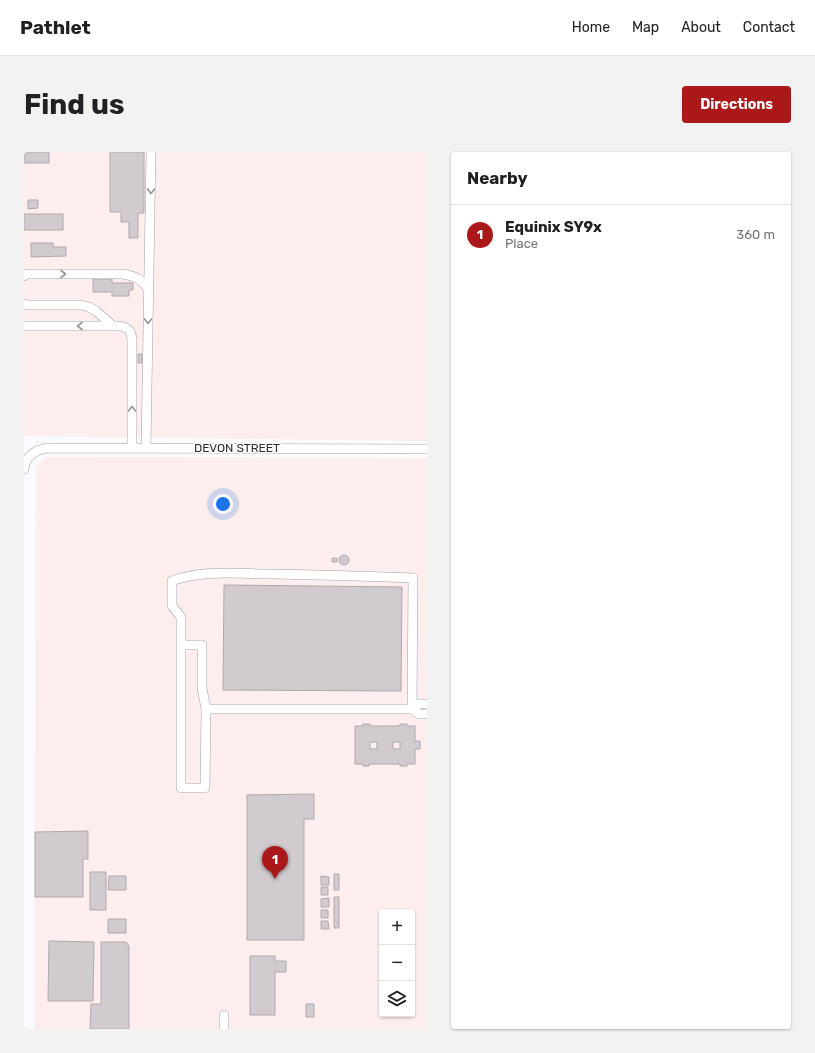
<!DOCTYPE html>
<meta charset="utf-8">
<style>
body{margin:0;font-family:Rubik,sans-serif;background:#f2f2f2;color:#202124}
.controls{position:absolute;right:12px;bottom:12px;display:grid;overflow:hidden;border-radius:4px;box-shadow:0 1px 3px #0004}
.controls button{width:36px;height:36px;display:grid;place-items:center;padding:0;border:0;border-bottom:1px solid #e0e0e0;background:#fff;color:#202124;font:20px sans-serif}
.you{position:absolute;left:199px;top:352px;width:14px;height:14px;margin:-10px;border:3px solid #fff;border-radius:50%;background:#1a73e8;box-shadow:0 0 0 6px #1a73e833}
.badge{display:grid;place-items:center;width:26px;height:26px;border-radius:50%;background:#ab1819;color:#fff;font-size:13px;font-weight:700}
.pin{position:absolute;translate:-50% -33px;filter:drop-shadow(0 1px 2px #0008)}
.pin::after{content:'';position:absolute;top:21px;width:14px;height:12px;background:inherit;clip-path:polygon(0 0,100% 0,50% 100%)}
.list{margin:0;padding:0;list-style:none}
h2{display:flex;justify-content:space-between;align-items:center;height:52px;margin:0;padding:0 16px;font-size:17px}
h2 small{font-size:13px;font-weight:400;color:#757577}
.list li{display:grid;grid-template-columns:26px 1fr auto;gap:12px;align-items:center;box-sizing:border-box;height:60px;padding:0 16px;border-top:1px solid #e0e0e0}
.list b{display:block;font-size:15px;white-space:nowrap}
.list p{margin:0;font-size:13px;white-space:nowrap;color:#757577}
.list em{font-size:13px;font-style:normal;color:#757577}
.icon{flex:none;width:22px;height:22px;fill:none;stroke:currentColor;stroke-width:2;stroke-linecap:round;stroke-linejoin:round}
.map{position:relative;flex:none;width:403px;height:877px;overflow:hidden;border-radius:4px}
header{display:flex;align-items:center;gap:24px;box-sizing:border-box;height:56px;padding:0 20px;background:#fff;border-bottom:1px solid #e0e0e0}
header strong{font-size:19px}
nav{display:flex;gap:22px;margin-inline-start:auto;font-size:14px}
.intro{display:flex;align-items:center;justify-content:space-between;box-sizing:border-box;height:96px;padding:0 24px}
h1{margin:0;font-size:28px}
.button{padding:10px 18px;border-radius:4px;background:#ab1819;color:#fff;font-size:14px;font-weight:700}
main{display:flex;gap:24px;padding:0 24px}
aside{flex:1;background:#fff;border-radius:4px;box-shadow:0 1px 3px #0004}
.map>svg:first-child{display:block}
.industrial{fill:#fdedec;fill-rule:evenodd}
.building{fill:#d1cace;stroke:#b0a8ac;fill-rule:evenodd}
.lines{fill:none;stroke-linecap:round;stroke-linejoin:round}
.minor-casing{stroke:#9fa1a8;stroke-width:10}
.minor{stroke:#fff;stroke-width:9}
.oneway{stroke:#969698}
.labels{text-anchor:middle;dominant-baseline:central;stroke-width:3;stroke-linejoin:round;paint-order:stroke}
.street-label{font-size:12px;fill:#2d2e31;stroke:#fff}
</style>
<header>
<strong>Pathlet</strong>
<nav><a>Home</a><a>Map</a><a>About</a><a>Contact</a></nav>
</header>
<div class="intro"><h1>Find us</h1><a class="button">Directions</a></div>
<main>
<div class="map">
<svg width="403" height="877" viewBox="0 0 403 877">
<rect width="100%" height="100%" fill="#fafbfe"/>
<!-- industrial -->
<path class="industrial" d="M 0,0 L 403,0 L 403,289 L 0,284 Z
M 21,305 L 403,306 L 403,877 L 10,877 L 12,314 ZM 358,760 L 388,760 L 388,862 L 358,862 Z"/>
<!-- building -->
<path class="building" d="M 0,0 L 25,0 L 25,11 L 0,11 Z
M 86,0 L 120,0 L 120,61 L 114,61 L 114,86 L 105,86 L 105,70 L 97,70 L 97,60 L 86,60 Z
M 4,48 L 14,48 L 14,56 L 4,57 Z
M 0,62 L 39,62 L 39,78 L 0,78 Z
M 7,91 L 29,91 L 29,95 L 42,95 L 42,104 L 7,105 Z
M 69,127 L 88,127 L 88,131 L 109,131 L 109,138 L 105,138 L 105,144 L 88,144 L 88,140 L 69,140 Z
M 114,202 L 118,202 L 118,211 L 114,211 Z
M315 408a5 5 0 1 1 10 0a5 5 0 1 1-10 0Z
M 308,406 L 313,406 L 313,410 L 308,410 Z
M 200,433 L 378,435 L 377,539 L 199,538 Z
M 339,572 L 346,572 L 346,574 L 376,574 L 376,572 L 383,572 L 383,574 L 391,574 L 391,589 L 396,589 L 396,597 L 391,597 L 391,612 L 383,612 L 383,614 L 376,614 L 376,612 L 345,612 L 345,614 L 339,614 L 339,612 L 331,612 L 331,574 L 339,574 ZM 346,590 L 353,590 L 353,597 L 346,597 ZM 369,590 L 376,590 L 376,597 L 369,597 Z
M 290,642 L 290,667 L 280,667 L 280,788 L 223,788 L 223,643 Z
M 64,679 L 64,707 L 59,707 L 59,745 L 11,745 L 11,680 Z
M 66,720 L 82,720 L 82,758 L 66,758 Z
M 310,722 L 315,722 L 315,738 L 310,738 Z
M 85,724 L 102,724 L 102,738 L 84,738 Z
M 297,724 L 305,725 L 305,733 L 297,733 Z
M 297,735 L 304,735 L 304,743 L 297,743 Z
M 310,745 L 315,745 L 315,776 L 310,776 Z
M 305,746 L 305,755 L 297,755 L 297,747 Z
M 297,758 L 304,758 L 304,766 L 297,766 Z
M 84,767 L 102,767 L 102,781 L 84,781 Z
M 297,769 L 304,769 L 305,777 L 297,777 Z
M 25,789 L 70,790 L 69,849 L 24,849 Z
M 77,790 L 102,790 L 105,794 L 105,877 L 66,877 L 67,852 L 77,852 Z
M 226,804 L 251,804 L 251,809 L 262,809 L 262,820 L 251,820 L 251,863 L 226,863 Z
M 282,852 L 290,852 L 290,865 L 282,865 Z"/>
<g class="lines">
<defs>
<path id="minor" d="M 0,124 L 3,122 L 98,122 C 111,124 119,127 125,139
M 0,152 L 4,153 L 57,153 L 65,155 L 72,159 L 89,174
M 0,174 L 96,174 C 104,176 107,178 108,187 L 108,296
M 122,296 L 127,0
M 0,317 C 1,304 12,298 23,296 L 403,297
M 157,493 L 178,493 L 178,536 L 182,557 L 181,636 L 157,636 L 157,465 L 148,454 L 148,429 C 179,417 215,422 248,422 C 295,423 342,424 389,426 L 388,557
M 182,557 L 388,557 L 394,552 L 403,552
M 388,557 L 395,562 L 403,562
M 200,863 L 200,877"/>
</defs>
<!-- minor casing -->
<use href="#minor" class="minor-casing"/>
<!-- minor -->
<use href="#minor" class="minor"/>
</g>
<!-- one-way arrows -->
<defs><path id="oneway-chevron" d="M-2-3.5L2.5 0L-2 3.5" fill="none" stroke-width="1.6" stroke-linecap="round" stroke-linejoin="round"/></defs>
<g class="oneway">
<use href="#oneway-chevron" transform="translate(127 39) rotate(91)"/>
<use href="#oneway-chevron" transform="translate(39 122)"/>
<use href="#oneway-chevron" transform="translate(124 169) rotate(91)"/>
<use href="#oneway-chevron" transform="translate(56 174) rotate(180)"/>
<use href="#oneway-chevron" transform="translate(108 257) rotate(-90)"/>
</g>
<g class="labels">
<!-- street labels -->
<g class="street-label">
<text x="213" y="296">DEVON STREET</text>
</g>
</g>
</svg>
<div class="controls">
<button>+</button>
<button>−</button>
<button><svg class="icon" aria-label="layers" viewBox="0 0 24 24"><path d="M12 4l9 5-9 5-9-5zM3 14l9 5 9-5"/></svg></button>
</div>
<div class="you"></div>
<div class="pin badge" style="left:251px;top:727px">1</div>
</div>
<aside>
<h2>Nearby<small></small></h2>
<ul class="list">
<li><span class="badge">1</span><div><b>Equinix SY9x</b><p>Place</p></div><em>360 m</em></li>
</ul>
</aside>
</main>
